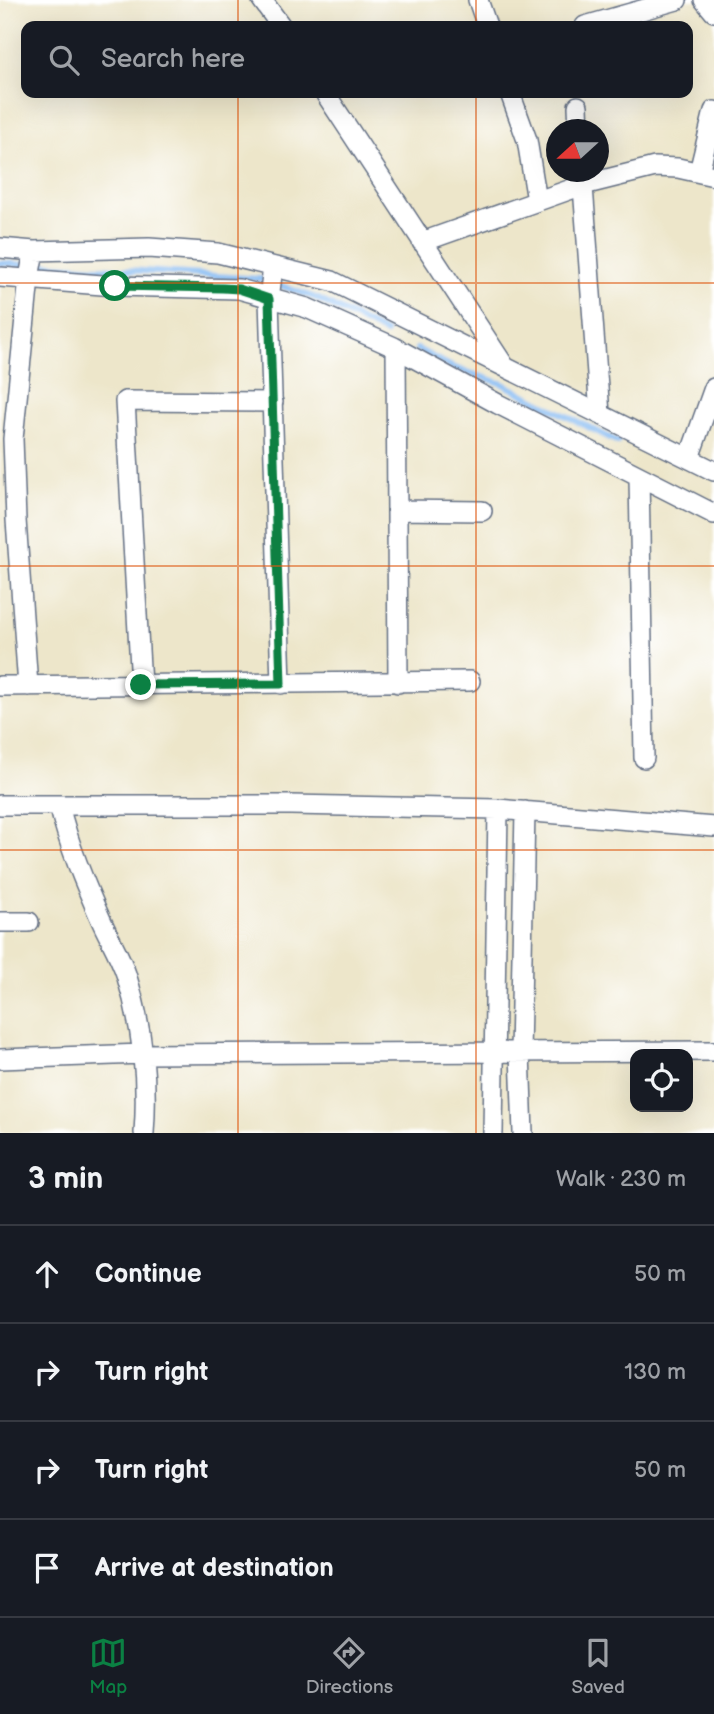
<!DOCTYPE html>
<meta charset="utf-8">
<style>
body{margin:0;font-family:"Balsamiq Sans",sans-serif;background:#242831;color:#f1f3f6}
.controls{position:absolute;right:21px;bottom:21px;display:grid;overflow:hidden;border-radius:14px;box-shadow:0 7px 28px #0002}
.controls button{width:63px;height:63px;display:grid;place-items:center;padding:0;border:0;border-bottom:2px solid #363941;background:#171b24;color:#f1f3f6;font:35px sans-serif}
.compass{position:absolute;left:546px;top:119px;width:63px;height:63px;border-radius:50%;background:#171b24;box-shadow:0 7px 28px #0002;rotate:249deg}
.stop{position:absolute;width:21px;height:21px;margin:-16px;border:5px solid #0b8043;border-radius:50%;background:#fff}
.stop.end{background:#0b8043;border-color:#fff;box-shadow:0 2px 7px #0008}
.list{margin:0;padding:0;list-style:none}
h2{display:flex;justify-content:space-between;align-items:center;height:91px;margin:0;padding:0 28px;font-size:30px}
h2 small{font-size:23px;font-weight:400;color:#9ea1a6}
.list li{display:grid;grid-template-columns:46px 1fr auto;gap:21px;align-items:center;box-sizing:border-box;height:98px;padding:0 28px;border-top:2px solid #363941}
.list b{display:block;font-size:26px;white-space:nowrap}
.list em{font-size:23px;font-style:normal;color:#9ea1a6}
.icon{flex:none;width:38px;height:38px;fill:none;stroke:currentColor;stroke-width:2;stroke-linecap:round;stroke-linejoin:round}
.map{position:relative;flex:none;width:714px;height:1133px;overflow:hidden}
.search{position:absolute;background:#171b24;box-shadow:0 7px 28px #0002;left:21px;right:21px;top:21px;height:77px;display:flex;align-items:center;gap:18px;box-sizing:border-box;padding:0 24px;border-radius:14px;color:#9ea1a6;font-size:26px}
.sheet{height:483px;background:#171b24}
nav{display:flex;justify-content:space-around;align-items:center;box-sizing:border-box;height:98px;border-top:2px solid #363941;background:#171b24;font-size:19px;color:#9ea1a6}
nav a{display:grid;justify-items:center;gap:4px}
nav .on{color:#0b8043}
.map>svg:first-child{display:block}
.lines{fill:none;stroke-linecap:round;stroke-linejoin:round}
.stream{stroke:#83baf3;stroke-width:6}
.minor-casing{stroke:#646f84;stroke-width:22}
.minor{stroke:#fff;stroke-width:19}
.route{stroke:#0b8043;stroke-width:9}
.grid{fill:none;stroke:#de5710;stroke-width:2;stroke-opacity:0.55}
</style>
<div class="map">
<svg width="714" height="1133" viewBox="0 0 714 1133">
<rect width="100%" height="100%" fill="#fff"/>
<filter id="ink" filterUnits="userSpaceOnUse"><feTurbulence type="fractalNoise" baseFrequency=".0143" numOctaves="2"/><feDisplacementMap in="SourceGraphic" scale="14" xChannelSelector="R" yChannelSelector="G"/><feConvolveMatrix kernelMatrix="1 2 1 2 8 2 1 2 1" color-interpolation-filters="sRGB"/></filter>
<filter id="wash" filterUnits="userSpaceOnUse"><feTurbulence type="fractalNoise" baseFrequency=".00686" numOctaves="4" result="noise"/><feDisplacementMap in="SourceGraphic" scale="28" xChannelSelector="R" yChannelSelector="G"/><feGaussianBlur stdDeviation="1.57" result="paint"/><feColorMatrix in="noise" values="0 0 0 0 0 0 0 0 0 0 0 0 0 0 0 0 0 1.4 0 .05"/><feComposite in="paint" operator="in"/></filter>
<g filter="url(#wash)">
<rect width="100%" height="100%" fill="#ede6ca"/>
<g class="lines">
<!-- stream -->
<path class="stream" d="M 0,263 L 26,265
M 38,264 L 261,279
M 279,285 L 316,298 L 386,333
M 417,349 L 452,367 L 501,383 L 618,442"/>
</g>
</g>
<g filter="url(#ink)">
<g class="lines">
<defs>
<path id="minor" d="M 262,0 L 281,26
M 478,0 L 487,26
M 704,0 L 714,12
M 585,26 L 677,0
M 325,93 L 505,367
M 510,93 L 527,140 L 537,201
M 578,106 L 579,130
M 699,172 L 714,111
M 582,173 L 600,414
M 422,242 L 583,185 L 655,167 L 678,168 L 714,176
M 0,248 L 34,251 L 149,248 L 218,253 L 332,281 L 714,471
M 273,267 L 269,299 L 281,684
M 0,277 L 115,286 L 239,289 L 307,308 L 394,347 L 498,404 L 714,514
M 396,348 L 398,683
M 689,458 L 714,388
M 639,476 L 644,758
M 397,510 L 482,511
M 141,685 L 125,401 L 273,402
M 0,686 L 470,681
M 28,686 L 16,520 L 13,439 L 29,278 L 34,251
M 0,805 L 290,805 L 498,809 L 714,827
M 59,805 C 69,846 84,882 101,920 C 109,938 120,956 126,974 C 142,1025 148,1080 144,1133
M 0,922 L 29,922
M 0,1059 L 143,1054 L 714,1051
M 493,1133 L 498,809
M 523,1133 L 520,1053 L 525,811"/>
</defs>
<!-- minor casing -->
<use href="#minor" class="minor-casing"/>
<!-- minor -->
<use href="#minor" class="minor"/>
</g>
</g>
<g class="lines" filter="url(#ink)">
<!-- route -->
<path class="route" d="M 115,286 L 223,288 L 239,289 L 269,299 L 281,684 L 141,685"/>
</g>
<!-- grid -->
<path class="grid" d="M 238,0 L 238,26M 476,0 L 476,26M 238,93 L 238,1133M 476,93 L 476,1133M 0,283 L 714,283M 0,566 L 714,566M 0,850 L 714,850"/>
</svg>
<div class="controls">
<button><svg class="icon" aria-label="locate" viewBox="0 0 24 24"><circle cx="12" cy="12" r="6"/><path d="M12 2v4M12 18v4M2 12h4M18 12h4"/></svg></button>
</div>
<svg class="compass" viewBox="-18 -18 36 36"><path d="M0-13l5 13h-10z" fill="#e53935"/><path d="M0 13l5-13h-10z" fill="#9ea1a6"/></svg>
<div class="stop" style="left:115px;top:286px"></div>
<div class="stop end" style="left:141px;top:685px"></div>
<div class="search"><svg class="icon" aria-label="search" viewBox="0 0 24 24"><circle cx="10" cy="10" r="6"/><path d="M15 15l6 6"/></svg>Search here</div>
</div>
<section class="sheet">
<h2>3 min<small>Walk · 230 m</small></h2>
<ul class="list">
<li><svg class="icon" aria-label="ahead" viewBox="0 0 24 24"><path d="M12 20V5M6 11l6-6 6 6"/></svg><div><b>Continue</b></div><em>50 m</em></li>
<li><svg class="icon" aria-label="right" viewBox="0 0 24 24"><path d="M7 20v-9h11M14 6l5 5-5 5"/></svg><div><b>Turn right</b></div><em>130 m</em></li>
<li><svg class="icon" aria-label="right" viewBox="0 0 24 24"><path d="M7 20v-9h11M14 6l5 5-5 5"/></svg><div><b>Turn right</b></div><em>50 m</em></li>
<li><svg class="icon" aria-label="arrive" viewBox="0 0 24 24"><path d="M6 21V4h12l-3 4 3 4H6"/></svg><div><b>Arrive at destination</b></div></li>
</ul>
</section>
<nav>
<a class="on"><svg class="icon" aria-label="map" viewBox="0 0 24 24"><path d="M3 6l6-2 6 2 6-2v14l-6 2-6-2-6 2zM9 4v14M15 6v14"/></svg>Map</a>
<a><svg class="icon" aria-label="directions" viewBox="0 0 24 24"><path d="M12 3l9 9-9 9-9-9zM9 14v-3h6M13 9l2 2-2 2"/></svg>Directions</a>
<a><svg class="icon" aria-label="saved" viewBox="0 0 24 24"><path d="M7 4h10v16l-5-4-5 4z"/></svg>Saved</a>
</nav>
